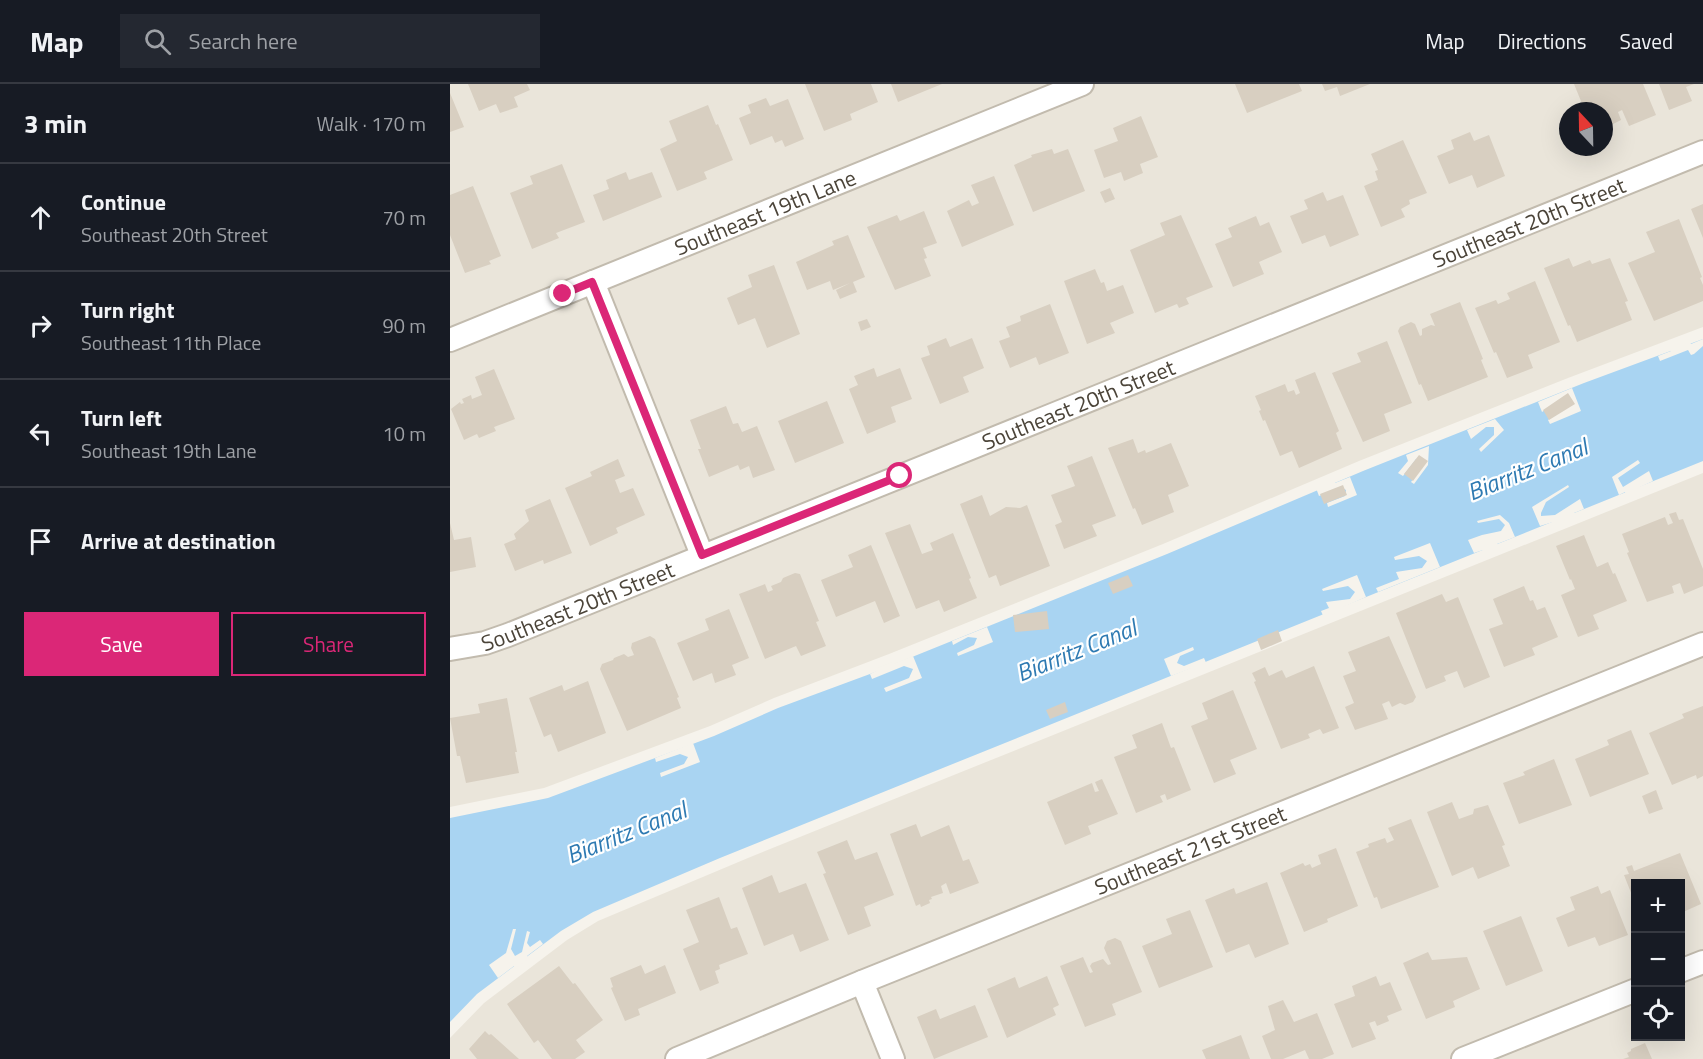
<!DOCTYPE html>
<meta charset="utf-8">
<style>
body{margin:0;font-family:"Titillium Web",sans-serif;background:#242831;color:#f1f3f6}
.controls{position:absolute;right:18px;bottom:18px;display:grid;overflow:hidden;border-radius:0px;box-shadow:0 6px 24px #0002}
.controls button{width:54px;height:54px;display:grid;place-items:center;padding:0;border:0;border-bottom:2px solid #363941;background:#171b24;color:#f1f3f6;font:30px sans-serif}
.compass{position:absolute;left:1109px;top:18px;width:54px;height:54px;border-radius:50%;background:#171b24;box-shadow:0 6px 24px #0002;rotate:338deg}
.stop{position:absolute;width:18px;height:18px;margin:-14px;border:4px solid #db2777;border-radius:50%;background:#fff}
.stop.end{background:#db2777;border-color:#fff;box-shadow:0 2px 6px #0008}
.list{margin:0;padding:0;list-style:none}
h2{display:flex;justify-content:space-between;align-items:center;height:78px;margin:0;padding:0 24px;font-size:26px}
h2 small{font-size:20px;font-weight:400;color:#9ea1a6}
.list li{display:grid;grid-template-columns:39px 1fr auto;gap:18px;align-items:center;box-sizing:border-box;height:108px;padding:0 24px;border-top:2px solid #363941}
.list b{display:block;font-size:22px;white-space:nowrap}
.list p{margin:0;font-size:20px;white-space:nowrap;color:#9ea1a6}
.list em{font-size:20px;font-style:normal;color:#9ea1a6}
.actions{display:flex;gap:12px;padding:18px 24px}
.actions a{flex:1;padding:14px 0;border:2px solid #db2777;border-radius:0px;text-align:center;font-size:21px;color:#db2777}
.actions .main{background:#db2777;color:#fff}
.icon{flex:none;width:33px;height:33px;fill:none;stroke:currentColor;stroke-width:2;stroke-linecap:round;stroke-linejoin:round}
.map{position:relative;flex:none;width:1253px;height:975px;overflow:hidden}
header{display:flex;align-items:center;gap:36px;box-sizing:border-box;height:84px;padding:0 30px;background:#171b24;border-bottom:2px solid #363941}
header strong{font-size:28px}
nav{display:flex;gap:33px;margin-inline-start:auto;font-size:21px}
.search{width:420px;height:54px;background:#242831;display:flex;align-items:center;gap:15px;box-sizing:border-box;padding:0 21px;border-radius:0px;color:#9ea1a6;font-size:22px}
main{display:flex}
aside{flex:1;background:#171b24}
.map>svg:first-child{display:block}
.residential{fill:#eae5da;fill-rule:evenodd}
.water{fill:#a9d4f2}
.pier{fill:#f6f3ec}
.building{fill:#d8cfc1}
.lines{fill:none;stroke-linecap:round;stroke-linejoin:round}
.minor-casing{stroke:#c2bbae;stroke-width:26}
.minor{stroke:#fff;stroke-width:22}
.route{stroke:#db2777;stroke-width:8}
.labels{text-anchor:middle;dominant-baseline:central;stroke-width:4.5;stroke-linejoin:round;paint-order:stroke}
.street-label{font-size:22px;fill:#4b4439;stroke:#fff}
.water-label{font-size:24px;font-style:italic;fill:#2e7ab2;stroke:#fff}
</style>
<header>
<strong>Map</strong>
<div class="search"><svg class="icon" aria-label="search" viewBox="0 0 24 24"><circle cx="10" cy="10" r="6"/><path d="M15 15l6 6"/></svg>Search here</div>
<nav><a>Map</a><a>Directions</a><a>Saved</a></nav>
</header>
<main>
<aside>
<h2>3 min<small>Walk · 170 m</small></h2>
<ul class="list">
<li><svg class="icon" aria-label="ahead" viewBox="0 0 24 24"><path d="M12 20V5M6 11l6-6 6 6"/></svg><div><b>Continue</b><p>Southeast 20th Street</p></div><em>70 m</em></li>
<li><svg class="icon" aria-label="right" viewBox="0 0 24 24"><path d="M7 20v-9h11M14 6l5 5-5 5"/></svg><div><b>Turn right</b><p>Southeast 11th Place</p></div><em>90 m</em></li>
<li><svg class="icon" aria-label="left" viewBox="0 0 24 24"><path d="M17 20v-9H6M10 6l-5 5 5 5"/></svg><div><b>Turn left</b><p>Southeast 19th Lane</p></div><em>10 m</em></li>
<li><svg class="icon" aria-label="arrive" viewBox="0 0 24 24"><path d="M6 21V4h12l-3 4 3 4H6"/></svg><div><b>Arrive at destination</b></div></li>
</ul>
<div class="actions"><a class="main">Save</a><a>Share</a></div>
</aside>
<div class="map">
<svg width="1253" height="975" viewBox="0 0 1253 975">
<rect width="100%" height="100%" fill="#f6f3ec"/>
<!-- residential -->
<path class="residential" d="M 0,0 L 1253,0 L 1253,243 L 1118,294 L 909,377 L 713,460 L 439,570 L 324,614 L 260,642 L 94,704 L 0,723 ZM 1118,27 L 1154,27 L 1154,63 L 1118,63 Z
M 1253,389 L 1253,975 L 0,975 L 0,954 L 34,919 L 117,856 L 148,837 L 298,774 ZM 1186,800 L 1230,800 L 1230,952 L 1186,952 Z"/>
<!-- water -->
<path class="water" d="M 1253,255 L 1253,377 L 270,774 L 143,828 L 111,847 L 27,910 L 0,938 L 0,734 L 98,714 L 264,652 L 328,624 L 420,590 L 717,470 L 913,387 L 1134,299 Z"/>
<!-- pier -->
<path class="pier" d="M 1253,255 L 1253,262 L 1244,270 L 1241,271 L 1238,266 L 1210,277 L 1208,272 L 1221,267 L 1220,264 L 1239,257 L 1241,260 Z
M 1122,304 L 1131,327 L 1100,340 L 1098,336 L 1118,323 L 1113,314 L 1092,328 L 1088,318 Z
M 1045,335 L 1054,346 L 1031,368 L 1029,365 L 1044,351 L 1044,343 L 1036,343 L 1021,355 L 1017,346 Z
M 979,362 L 978,381 L 964,400 L 961,398 L 974,380 L 966,375 L 953,392 L 948,389 L 958,377 L 956,371 Z
M 1188,376 L 1190,379 L 1168,394 L 1173,403 L 1199,387 L 1203,397 L 1190,403 L 1191,406 L 1176,411 L 1175,408 L 1169,411 L 1162,393 Z
M 900,393 L 907,411 L 878,423 L 877,419 L 895,412 L 896,406 L 891,403 L 869,412 L 866,404 L 884,396 L 885,399 Z
M 1118,401 L 1119,403 L 1096,418 L 1091,429 L 1091,432 L 1105,431 L 1130,415 L 1134,425 L 1124,429 L 1125,432 L 1104,440 L 1103,438 L 1090,442 L 1082,423 Z
M 1050,431 L 1059,439 L 1065,453 L 1047,460 L 1047,463 L 1034,468 L 1033,466 L 1024,469 L 1018,456 L 1032,451 L 1051,447 L 1055,441 L 1049,435 L 1028,439 L 1027,437 Z
M 980,459 L 990,483 L 928,508 L 926,504 L 949,495 L 946,488 L 972,484 L 977,477 L 969,472 L 945,476 L 944,473 Z
M 907,491 L 916,513 L 891,524 L 892,527 L 874,534 L 871,527 L 879,524 L 876,518 L 900,515 L 905,508 L 898,502 L 873,507 L 872,505 Z
M 537,543 L 543,558 L 508,572 L 507,569 L 524,561 L 527,554 L 518,553 L 503,561 L 502,557 Z
M 743,563 L 744,566 L 730,572 L 727,579 L 734,582 L 754,574 L 757,581 L 743,586 L 742,584 L 721,592 L 714,575 Z
M 463,572 L 472,594 L 436,608 L 434,604 L 459,594 L 463,585 L 454,582 L 422,595 L 420,590 L 428,586 L 427,584 L 442,578 L 443,580 Z
M 243,659 L 250,678 L 211,693 L 210,689 L 234,680 L 238,673 L 230,670 L 206,678 L 205,674 Z
M 63,845 L 66,845 L 61,865 L 65,872 L 72,868 L 77,847 L 80,848 L 77,859 L 80,863 L 90,856 L 93,860 L 77,872 L 78,875 L 66,884 L 64,882 L 48,894 L 39,881 L 56,869 Z"/>
<!-- building -->
<path class="building" d="M 18,0 L 77,0 L 80,6 L 64,13 L 68,23 L 50,29 L 46,20 L 29,27 Z
M 355,0 L 421,0 L 428,18 L 400,30 L 402,36 L 374,47 Z
M 441,0 L 492,0 L 448,18 Z
M 785,0 L 849,0 L 852,7 L 797,29 Z
M 872,0 L 920,0 L 890,12 L 887,3 L 875,7 Z
M 1124,0 L 1193,0 L 1206,31 L 1179,42 L 1172,26 L 1168,28 L 1171,36 L 1161,41 L 1162,45 L 1154,48 L 1154,27 L 1135,27 Z
M 1209,0 L 1244,0 L 1236,3 L 1242,17 L 1219,26 Z
M 0,9 L 14,43 L 0,48 Z
M 316,14 L 320,22 L 338,15 L 354,55 L 335,63 L 332,56 L 325,59 L 322,52 L 300,61 L 289,34 L 301,29 L 298,21 Z
M 258,21 L 266,41 L 268,40 L 283,76 L 254,88 L 257,95 L 227,107 L 210,65 L 227,57 L 219,37 Z
M 691,32 L 708,73 L 690,80 L 693,89 L 674,97 L 671,88 L 654,94 L 644,66 L 668,57 L 663,44 Z
M 1020,48 L 1024,57 L 1039,51 L 1055,92 L 1027,104 L 1022,91 L 999,100 L 987,72 L 1004,65 L 1001,56 Z
M 953,56 L 977,109 L 959,116 L 960,120 L 951,125 L 955,133 L 931,143 L 914,102 L 928,96 L 925,87 L 928,86 L 921,70 Z
M 602,65 L 604,70 L 618,65 L 635,107 L 583,128 L 564,81 L 582,73 L 581,71 Z
M 112,80 L 135,138 L 106,149 L 109,154 L 82,165 L 60,109 L 83,100 L 80,92 Z
M 176,88 L 179,96 L 202,88 L 212,113 L 153,137 L 143,111 L 159,105 L 156,96 Z
M 544,92 L 564,141 L 512,163 L 497,127 L 519,116 L 522,122 L 529,119 L 521,101 Z
M 23,102 L 51,172 L 39,177 L 41,180 L 15,189 L 0,151 L 0,111 Z
M 660,104 L 665,115 L 655,119 L 650,108 Z
M 873,108 L 877,117 L 893,111 L 909,151 L 880,163 L 875,151 L 852,160 L 840,132 L 858,125 L 854,116 Z
M 1253,120 L 1253,154 L 1241,125 Z
M 474,127 L 487,159 L 473,164 L 477,174 L 474,175 L 481,192 L 445,206 L 417,143 L 447,131 L 450,137 Z
M 731,131 L 763,203 L 736,214 L 739,220 L 729,224 L 727,220 L 705,229 L 680,166 L 715,151 L 710,139 Z
M 806,132 L 810,142 L 819,138 L 832,168 L 809,178 L 814,190 L 783,203 L 765,160 L 782,153 L 778,144 Z
M 1229,135 L 1252,193 L 1250,194 L 1253,201 L 1253,217 L 1204,237 L 1178,179 L 1205,168 L 1196,148 Z
M 398,151 L 415,193 L 403,198 L 407,208 L 390,215 L 386,206 L 400,199 L 383,206 L 380,197 L 357,206 L 346,178 L 384,161 L 382,157 Z
M 1119,174 L 1123,183 L 1140,176 L 1142,180 L 1160,174 L 1178,217 L 1175,218 L 1182,236 L 1127,258 L 1120,241 L 1118,242 L 1094,184 Z
M 324,181 L 350,250 L 317,264 L 305,234 L 288,241 L 277,214 L 302,203 L 298,191 Z
M 645,185 L 651,199 L 654,198 L 657,207 L 673,201 L 684,229 L 660,239 L 665,249 L 637,260 L 614,197 Z
M 1085,197 L 1110,258 L 1078,271 L 1083,284 L 1057,294 L 1046,268 L 1044,269 L 1025,224 L 1046,216 L 1048,220 L 1060,215 L 1057,209 Z
M 1010,218 L 1033,275 L 1031,276 L 1038,293 L 978,317 L 971,300 L 969,301 L 948,247 L 950,243 L 961,238 L 965,240 L 970,252 L 972,251 L 972,245 L 981,241 L 985,242 L 980,230 Z
M 600,220 L 619,269 L 589,281 L 586,273 L 560,284 L 549,257 L 560,253 L 556,243 L 571,237 L 570,232 Z
M 417,235 L 421,243 L 411,247 L 408,238 Z
M 496,254 L 500,263 L 522,254 L 534,284 L 513,293 L 519,308 L 490,320 L 471,274 L 480,271 L 477,262 Z
M 937,257 L 962,319 L 934,330 L 940,347 L 913,358 L 882,289 L 911,278 L 907,269 Z
M 424,284 L 427,293 L 450,284 L 462,315 L 441,323 L 446,338 L 417,350 L 399,305 L 408,301 L 404,292 Z
M 44,285 L 65,335 L 44,343 L 46,347 L 29,354 L 27,350 L 14,356 L 1,325 L 10,318 L 11,320 L 14,319 L 12,315 L 21,311 L 22,315 L 32,311 L 25,293 Z
M 865,288 L 889,347 L 886,349 L 892,365 L 849,384 L 842,367 L 830,372 L 815,336 L 813,337 L 809,327 L 811,326 L 805,312 L 835,300 L 838,308 L 844,306 L 846,311 L 850,309 L 845,296 Z
M 1118,309 L 1125,320 L 1099,336 L 1093,326 Z
M 377,317 L 394,359 L 345,379 L 328,337 Z
M 276,322 L 283,340 L 288,339 L 292,348 L 307,342 L 325,386 L 303,394 L 299,382 L 290,386 L 288,381 L 259,393 L 248,365 L 251,365 L 240,336 Z
M 683,355 L 688,369 L 695,366 L 696,369 L 721,359 L 739,402 L 718,411 L 724,428 L 692,441 L 685,424 L 683,425 L 658,364 Z
M 969,371 L 978,377 L 963,397 L 954,390 Z
M 642,372 L 666,432 L 642,441 L 647,452 L 614,465 L 605,441 L 612,438 L 601,411 L 625,402 L 617,382 Z
M 168,375 L 175,392 L 165,396 L 170,409 L 183,404 L 195,431 L 166,444 L 168,449 L 140,462 L 115,404 L 142,392 L 140,388 Z
M 893,401 L 897,411 L 874,420 L 870,410 Z
M 532,411 L 540,432 L 556,423 L 570,424 L 577,421 L 600,482 L 550,502 L 546,491 L 539,494 L 510,420 Z
M 100,415 L 122,469 L 94,480 L 93,476 L 65,487 L 54,460 L 66,455 L 64,450 L 79,437 L 75,426 Z
M 1226,428 L 1229,436 L 1233,435 L 1253,485 L 1253,502 L 1234,510 L 1230,499 L 1222,502 L 1224,509 L 1197,518 L 1177,469 L 1179,468 L 1172,450 L 1215,433 L 1218,441 L 1223,439 L 1219,430 Z
M 0,439 L 4,456 L 21,453 L 26,483 L 0,488 Z
M 460,440 L 472,470 L 483,466 L 480,459 L 503,449 L 521,494 L 519,495 L 527,514 L 494,528 L 489,516 L 466,525 L 435,449 Z
M 1134,451 L 1147,483 L 1158,478 L 1163,490 L 1165,489 L 1177,517 L 1143,531 L 1149,545 L 1128,553 L 1111,511 L 1125,505 L 1121,495 L 1120,496 L 1106,462 Z
M 421,461 L 450,532 L 434,539 L 425,517 L 386,533 L 371,496 L 403,483 L 398,471 Z
M 345,489 L 350,490 L 369,537 L 366,538 L 376,562 L 351,572 L 346,562 L 315,575 L 289,510 L 315,500 L 318,508 L 323,506 L 321,502 L 331,498 L 333,494 Z
M 678,491 L 683,502 L 663,510 L 658,499 Z
M 1074,502 L 1080,517 L 1083,516 L 1087,526 L 1095,523 L 1108,553 L 1082,564 L 1085,571 L 1054,583 L 1039,545 L 1053,540 L 1043,515 Z
M 992,510 L 996,518 L 1008,513 L 1040,593 L 1014,604 L 1007,587 L 994,592 L 996,597 L 976,605 L 946,529 Z
M 279,525 L 299,574 L 282,581 L 286,591 L 265,599 L 262,589 L 243,597 L 227,559 L 259,546 L 255,535 Z
M 597,527 L 599,545 L 565,548 L 563,531 Z
M 828,546 L 832,557 L 811,566 L 807,555 Z
M 200,552 L 205,555 L 229,613 L 227,614 L 231,624 L 177,647 L 150,585 L 152,580 L 163,576 L 164,574 L 174,570 L 178,573 L 184,571 L 181,564 L 182,559 Z
M 939,552 L 966,613 L 963,618 L 955,621 L 950,619 L 942,623 L 939,617 L 932,620 L 938,635 L 905,646 L 895,623 L 904,619 L 893,592 L 906,587 L 898,568 Z
M 864,582 L 889,644 L 873,650 L 870,645 L 858,650 L 860,654 L 831,665 L 804,598 L 806,597 L 802,589 L 815,583 L 819,592 L 832,586 L 836,594 Z
M 138,597 L 156,649 L 108,668 L 101,650 L 94,653 L 79,614 L 112,601 L 114,607 Z
M 783,606 L 807,665 L 780,676 L 786,690 L 764,699 L 741,642 L 758,635 L 752,619 Z
M 57,614 L 67,668 L 65,668 L 69,689 L 16,699 L 10,672 L 7,672 L 0,634 L 30,629 L 28,620 Z
M 615,618 L 618,628 L 600,635 L 596,626 Z
M 1253,622 L 1253,692 L 1247,695 L 1246,691 L 1222,701 L 1199,649 L 1234,634 L 1232,630 Z
M 712,639 L 721,664 L 724,663 L 741,706 L 717,716 L 715,710 L 710,712 L 713,718 L 686,729 L 664,673 L 687,664 L 682,651 Z
M 1181,646 L 1199,690 L 1140,713 L 1125,675 L 1159,661 L 1157,656 Z
M 1104,675 L 1122,721 L 1069,740 L 1053,699 L 1075,691 L 1073,688 Z
M 652,695 L 668,730 L 638,742 L 641,750 L 615,761 L 597,718 L 642,699 L 645,708 L 649,707 L 645,698 Z
M 1206,706 L 1213,725 L 1199,730 L 1192,712 Z
M 1002,718 L 1009,735 L 1023,730 L 1024,725 L 1038,721 L 1055,761 L 1052,762 L 1060,782 L 1028,795 L 1023,783 L 1002,792 L 977,728 Z
M 961,735 L 989,803 L 931,825 L 927,813 L 924,814 L 906,768 L 919,763 L 918,760 L 935,754 L 937,759 L 944,756 L 938,744 Z
M 466,740 L 471,753 L 499,741 L 513,777 L 519,775 L 529,799 L 500,810 L 496,799 L 491,802 L 493,809 L 481,813 L 482,815 L 479,816 L 480,819 L 471,823 L 470,820 L 466,822 L 440,750 Z
M 397,756 L 405,776 L 427,768 L 444,811 L 414,823 L 421,842 L 398,851 L 373,790 L 376,789 L 367,768 Z
M 886,764 L 908,822 L 877,835 L 878,838 L 854,848 L 830,789 L 853,779 L 855,782 L 860,780 L 862,784 L 871,780 L 868,771 Z
M 1230,769 L 1251,820 L 1233,828 L 1230,824 L 1230,800 L 1186,800 L 1185,819 L 1174,791 L 1179,790 L 1176,783 L 1182,781 L 1184,787 Z
M 322,791 L 329,809 L 356,799 L 379,856 L 350,868 L 343,850 L 314,862 L 292,804 Z
M 817,798 L 839,860 L 805,874 L 799,860 L 776,869 L 755,816 L 784,804 L 786,810 Z
M 1148,802 L 1151,810 L 1160,806 L 1178,851 L 1149,862 L 1145,853 L 1118,863 L 1106,834 L 1125,826 L 1120,813 Z
M 269,813 L 281,845 L 287,843 L 298,870 L 269,881 L 270,885 L 265,887 L 269,899 L 250,907 L 233,865 L 249,858 L 236,826 Z
M 740,826 L 763,883 L 709,904 L 692,862 L 722,850 L 716,835 Z
M 1071,832 L 1093,887 L 1056,902 L 1033,847 Z
M 665,854 L 671,857 L 692,908 L 662,920 L 666,931 L 635,943 L 610,882 L 633,873 L 640,889 L 643,888 L 640,882 L 642,879 L 653,875 L 658,881 L 661,880 L 654,864 L 657,857 Z
M 978,868 L 982,876 L 1017,873 L 1030,905 L 1003,917 L 1005,923 L 976,935 L 953,879 Z
M 191,881 L 195,890 L 215,881 L 226,909 L 188,925 L 190,931 L 175,937 L 161,904 L 163,903 L 160,894 Z
M 109,882 L 123,900 L 125,899 L 153,936 L 126,956 L 135,968 L 125,975 L 102,975 L 88,956 L 84,959 L 57,920 Z
M 597,892 L 609,921 L 603,924 L 606,931 L 557,954 L 537,905 L 565,893 L 569,904 Z
M 926,892 L 930,902 L 940,898 L 952,926 L 937,932 L 939,937 L 927,942 L 925,937 L 919,939 L 926,955 L 902,964 L 884,920 L 905,912 L 902,902 Z
M 833,916 L 844,938 L 867,929 L 884,970 L 872,975 L 859,975 L 855,966 L 833,975 L 821,975 L 812,952 L 825,946 L 818,922 Z
M 525,921 L 538,953 L 484,975 L 467,933 L 486,925 L 490,935 Z
M 35,947 L 39,951 L 41,950 L 69,975 L 27,975 L 19,965 Z
M 791,951 L 800,975 L 756,975 L 752,966 Z
M 1195,959 L 1202,975 L 1173,975 L 1179,973 L 1177,969 L 1181,967 L 1181,965 Z"/>
<g class="lines">
<defs>
<g id="minor">
<path d="M 143,198 L 252,471"/>
<path id="s1" d="M 0,256 L 632,0"/>
<path id="s2" d="M 0,565 L 35,559 L 58,551 L 1253,68"/>
<path d="M 1230,887 L 1253,878"/>
<path d="M 412,898 L 443,975"/>
<path id="s3" d="M 227,975 L 412,898 L 1253,560"/>
<path d="M 1013,975 L 1186,906"/>
</g>
</defs>
<!-- minor casing -->
<use href="#minor" class="minor-casing"/>
<!-- minor -->
<use href="#minor" class="minor"/>
</g>
<g class="lines">
<!-- route -->
<path class="route" d="M 113,210 L 142,198 L 252,471 L 450,392"/>
</g>
<g class="labels">
<!-- street labels -->
<g class="street-label">
<text stroke="none"><textPath href="#s1" startOffset="340">Southeast 19th Lane</textPath></text>
<text stroke="none"><textPath href="#s2" startOffset="1161">Southeast 20th Street</textPath></text>
<text stroke="none"><textPath href="#s2" startOffset="675">Southeast 20th Street</textPath></text>
<text stroke="none"><textPath href="#s2" startOffset="135">Southeast 20th Street</textPath></text>
<text stroke="none"><textPath href="#s3" startOffset="554">Southeast 21st Street</textPath></text>
</g>
<!-- water labels -->
<g class="water-label">
<text transform="translate(1077 385) rotate(-22)">Biarritz Canal</text>
<text transform="translate(626 566) rotate(-22)">Biarritz Canal</text>
<text transform="translate(176 748) rotate(-22)">Biarritz Canal</text>
</g>
</g>
</svg>
<div class="controls">
<button>+</button>
<button>−</button>
<button><svg class="icon" aria-label="locate" viewBox="0 0 24 24"><circle cx="12" cy="12" r="6"/><path d="M12 2v4M12 18v4M2 12h4M18 12h4"/></svg></button>
</div>
<svg class="compass" viewBox="-18 -18 36 36"><path d="M0-13l5 13h-10z" fill="#e53935"/><path d="M0 13l5-13h-10z" fill="#9ea1a6"/></svg>
<div class="stop" style="left:450px;top:392px"></div>
<div class="stop end" style="left:113px;top:210px"></div>
</div>
</main>
